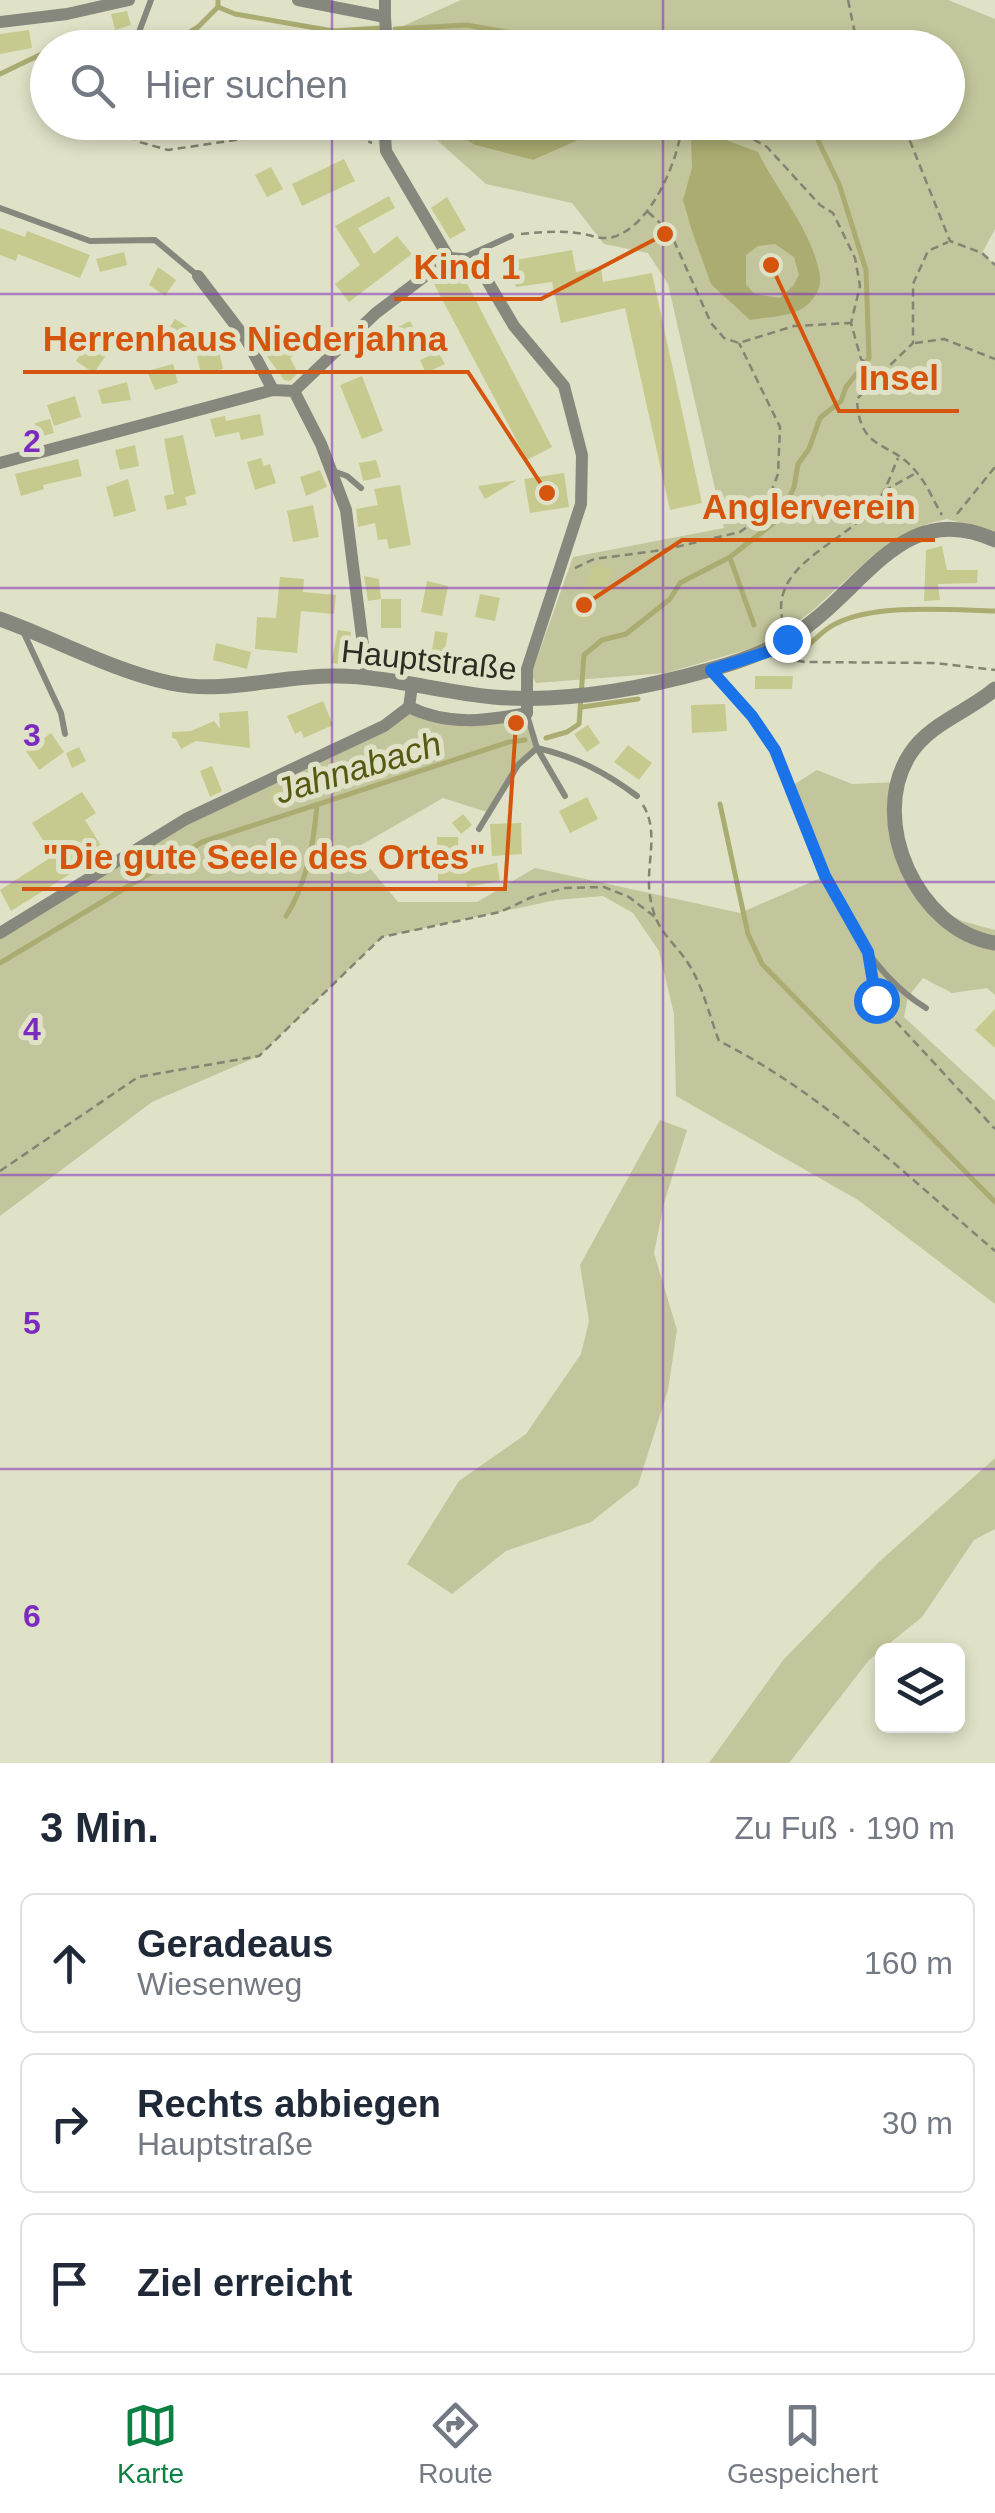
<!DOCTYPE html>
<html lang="de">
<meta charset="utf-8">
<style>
body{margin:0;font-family:Arial,sans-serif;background:#f6f6f7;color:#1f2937}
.controls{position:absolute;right:30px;bottom:30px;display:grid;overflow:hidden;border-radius:15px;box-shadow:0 5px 15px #0003}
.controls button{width:90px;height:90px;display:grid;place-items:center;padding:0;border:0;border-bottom:2px solid #e0e1e3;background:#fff;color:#1f2937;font:50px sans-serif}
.stop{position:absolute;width:30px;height:30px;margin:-22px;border:8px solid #1a73e8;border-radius:50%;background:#fff}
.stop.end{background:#1a73e8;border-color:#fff;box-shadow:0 2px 10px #0008}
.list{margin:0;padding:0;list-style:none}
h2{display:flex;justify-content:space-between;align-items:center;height:130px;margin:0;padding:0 40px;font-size:42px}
h2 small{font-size:32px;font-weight:400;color:#747a83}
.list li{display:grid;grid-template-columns:65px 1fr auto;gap:30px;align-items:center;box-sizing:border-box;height:140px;margin:0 20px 20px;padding:0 20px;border:2px solid #e0e1e3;border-radius:15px}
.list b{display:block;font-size:38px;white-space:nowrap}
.list p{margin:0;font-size:32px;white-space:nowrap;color:#747a83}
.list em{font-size:32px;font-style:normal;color:#747a83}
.icon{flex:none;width:55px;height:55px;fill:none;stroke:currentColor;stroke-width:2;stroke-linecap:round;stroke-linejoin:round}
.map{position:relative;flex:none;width:995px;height:1763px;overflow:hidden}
.search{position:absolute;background:#fff;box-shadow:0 5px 15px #0003;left:30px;right:30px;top:30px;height:110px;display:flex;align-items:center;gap:25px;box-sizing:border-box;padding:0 35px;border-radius:55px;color:#747a83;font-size:38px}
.sheet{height:610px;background:#fff}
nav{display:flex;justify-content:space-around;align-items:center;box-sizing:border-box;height:140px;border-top:2px solid #e0e1e3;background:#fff;font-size:28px;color:#747a83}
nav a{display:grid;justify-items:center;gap:5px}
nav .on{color:#0b8043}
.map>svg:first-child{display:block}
.green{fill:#c3c59c}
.water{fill:#aaac71;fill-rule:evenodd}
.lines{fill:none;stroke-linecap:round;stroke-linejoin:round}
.stream{stroke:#aaac71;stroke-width:5}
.building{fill:#c7ca8e}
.path{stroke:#838472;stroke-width:2.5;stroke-dasharray:8 5;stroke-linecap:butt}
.service{stroke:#87887d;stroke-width:6}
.minor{stroke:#87887d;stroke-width:12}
.tertiary{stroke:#87887d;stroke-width:15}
.route{stroke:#1a73e8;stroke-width:12}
.grid{fill:none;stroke:#7b2cbf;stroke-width:2.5;stroke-opacity:0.55}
.labels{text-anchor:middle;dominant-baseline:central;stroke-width:10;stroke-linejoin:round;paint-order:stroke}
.street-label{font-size:32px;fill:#2d2d23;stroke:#e0e2c7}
.water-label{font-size:35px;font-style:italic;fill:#575812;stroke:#e0e2c7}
.grid-label{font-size:32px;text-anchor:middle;font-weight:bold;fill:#7b2cbf;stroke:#e0e2c7;stroke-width:10;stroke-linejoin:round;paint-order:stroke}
.leader{fill:none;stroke:#d5550e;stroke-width:4}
.callout-dot{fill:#d5550e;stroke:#e0e2c7;stroke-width:4}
.callout-label{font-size:35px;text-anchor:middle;font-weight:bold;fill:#d5550e;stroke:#e0e2c7;stroke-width:10;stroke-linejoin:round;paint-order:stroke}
</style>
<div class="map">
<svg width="995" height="1763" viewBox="0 0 995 1763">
<rect width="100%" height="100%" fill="#e0e2c7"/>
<!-- green -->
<path class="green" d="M 461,0 L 948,0 L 995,19 L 995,229 L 982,253 L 995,265 L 995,532 L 947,519 L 927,524 L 872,556 L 812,611 L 767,644 L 666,673 L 536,683 L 531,675 L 573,557 L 724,528 L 668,284 L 648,253 L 604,244 L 572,203 L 486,184 L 418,123 L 434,123 L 475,145 L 533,160 L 581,139 L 609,139 L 631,123 L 948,122 L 948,48 L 398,48 L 403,26 Z
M 409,707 L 429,717 L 527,713 L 537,748 L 518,765 L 490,813 L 443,798 L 354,849 L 398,902 L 477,902 L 535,868 L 740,913 L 825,876 L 790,787 L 817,770 L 852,784 L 900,782 L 895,823 L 927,902 L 962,921 L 995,930 L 995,995 L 987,988 L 952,993 L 923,978 L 908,997 L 904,1017 L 995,1101 L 995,1304 L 858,1200 L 676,1096 L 674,1014 L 659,951 L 633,913 L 603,896 L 556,900 L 382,937 L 259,1056 L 152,1102 L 0,1216 L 0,933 L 186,819 Z
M 660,1120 L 687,1130 L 664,1203 L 654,1253 L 677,1330 L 668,1390 L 638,1485 L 591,1522 L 506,1551 L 452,1594 L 407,1564 L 459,1481 L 526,1434 L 581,1354 L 589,1321 L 580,1265 Z
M 995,1458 L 995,1529 L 974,1540 L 922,1617 L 869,1660 L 789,1763 L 709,1763 L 784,1659 L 879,1562 Z"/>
<!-- water -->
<path class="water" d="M 435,123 L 434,123 L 633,123 L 622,140 L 581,139 L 533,160 L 475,145 Z
M 700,135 L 718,137 L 758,152 C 778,193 812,230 820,276 C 822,288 813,302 803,308 C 790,317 766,317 750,320 L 711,284 L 692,231 L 683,200 L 692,168 L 691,141 ZM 775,244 L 794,257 L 799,275 L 793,286 L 780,298 L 754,294 L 746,284 L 746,255 L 758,246 Z"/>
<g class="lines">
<!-- stream -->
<path class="stream" d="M 218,0 L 218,7 L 235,14 L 333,31 L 381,28
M 395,29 L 466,25 L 599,48
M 164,48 L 198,27 L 218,7
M 0,74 L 48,51
M 695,133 L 700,135
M 730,558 L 754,625
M 804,649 C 814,641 824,629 835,624 C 876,603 950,610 995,611
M 582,707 L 638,699
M 546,738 L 567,732 L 579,724 L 584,655 L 602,640 L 626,634 L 670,599 L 680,583 L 730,557 L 780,518 L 794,487 L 798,464 L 809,449 L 820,418 L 841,401 L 846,387 L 869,358 L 866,270 L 839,184 L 816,136 L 786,122
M 720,804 L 748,934 L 762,964 L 995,1202
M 286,916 C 307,884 314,842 317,805
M 0,963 L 202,842 L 509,742 L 525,740"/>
</g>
<!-- building -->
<path class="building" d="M 127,11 L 131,25 L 115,30 L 111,14 Z
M 29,30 L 32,48 L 0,54 L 0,34 Z
M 344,159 L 355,181 L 302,206 L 292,184 Z
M 271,167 L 283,189 L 267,197 L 255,175 Z
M 389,196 L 395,208 L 358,228 L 374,254 L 397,236 L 412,254 L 349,302 L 335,284 L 360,265 L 335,226 Z
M 447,197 L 466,230 L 450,239 L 431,208 Z
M 0,228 L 25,237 L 27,231 L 90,255 L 80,278 L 18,254 L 16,261 L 0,255 Z
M 572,250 L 576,272 L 601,267 L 603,282 L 652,273 L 702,503 L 670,510 L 625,308 L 561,323 L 552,282 L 516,287 L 510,261 Z
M 124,252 L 127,265 L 100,272 L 96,259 Z
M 158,267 L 176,280 L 165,296 L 149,285 Z
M 460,270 L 552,447 L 527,460 L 434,284 Z
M 175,319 L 193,330 L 186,341 L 168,330 Z
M 410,321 L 420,340 L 402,349 L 392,330 Z
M 307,333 L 314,344 L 290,358 L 298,373 L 290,381 L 284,380 L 264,352 L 274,346 L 278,351 Z
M 130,334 L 147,344 L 140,356 L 123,345 Z
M 90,340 L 108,352 L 94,373 L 76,361 Z
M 219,351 L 223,369 L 201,374 L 197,356 Z
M 438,352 L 445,364 L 426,373 L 420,360 Z
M 173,364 L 178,383 L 155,390 L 147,371 Z
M 362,376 L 383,431 L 362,439 L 340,385 Z
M 127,382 L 131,400 L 102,404 L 98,390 Z
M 75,396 L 81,417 L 54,426 L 47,405 Z
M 260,414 L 264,435 L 241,440 L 239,432 L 215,437 L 210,419 L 225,416 L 226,421 Z
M 50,419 L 54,433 L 39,437 L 35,423 Z
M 183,435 L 196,494 L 185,497 L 187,505 L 167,510 L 164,496 L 174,494 L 164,439 Z
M 135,445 L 139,466 L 120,470 L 115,450 Z
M 261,458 L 264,466 L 270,464 L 276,483 L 255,490 L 247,462 Z
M 78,459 L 82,476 L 43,485 L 44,489 L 21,496 L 15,474 Z
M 376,460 L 381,477 L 363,481 L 359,463 Z
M 320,470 L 327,487 L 306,496 L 300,477 Z
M 564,473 L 569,507 L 530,513 L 524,479 Z
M 128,479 L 136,511 L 114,517 L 106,487 Z
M 517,480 L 485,499 L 478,486 Z
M 400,485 L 411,545 L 389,549 L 387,539 L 378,540 L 375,523 L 358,527 L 356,509 L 378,505 L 374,489 Z
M 313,505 L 319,537 L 293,542 L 287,511 Z
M 942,546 L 947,570 L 978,570 L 977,583 L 938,584 L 940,600 L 924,601 L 926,550 Z
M 595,564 L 612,570 L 606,588 L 601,586 L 588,620 L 571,615 Z
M 364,576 L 379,579 L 381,599 L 368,601 Z
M 280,577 L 304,579 L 303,592 L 336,595 L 334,614 L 301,611 L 297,653 L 255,649 L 257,617 L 276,618 Z
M 427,581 L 448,586 L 442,616 L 421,612 Z
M 480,594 L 500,598 L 495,621 L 475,617 Z
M 381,599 L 401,599 L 401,628 L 381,628 Z
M 338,630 L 351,632 L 348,665 L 331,663 Z
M 435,631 L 448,633 L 443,659 L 431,657 Z
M 216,643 L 251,652 L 247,669 L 213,660 Z
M 755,676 L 793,676 L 792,689 L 755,689 Z
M 323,701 L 333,725 L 304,738 L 301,731 L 295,734 L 287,716 Z
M 725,704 L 727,731 L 692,733 L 691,705 Z
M 248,711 L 250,748 L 196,741 L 181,749 L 176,739 L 172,738 L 172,732 L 191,731 L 214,721 L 220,729 L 219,713 Z
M 588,725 L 600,743 L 587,752 L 574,734 Z
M 51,733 L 64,752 L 39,770 L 26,751 Z
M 628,745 L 652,763 L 639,780 L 614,762 Z
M 79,747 L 86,761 L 72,768 L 66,753 Z
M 212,766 L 222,791 L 210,797 L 200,771 Z
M 306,777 L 312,791 L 275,807 L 268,793 Z
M 82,792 L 96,813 L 85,820 L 105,852 L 11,911 L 0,890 L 53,856 L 32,823 Z
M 587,797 L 598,819 L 570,833 L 559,811 Z
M 463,814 L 472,825 L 461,834 L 452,823 Z
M 521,823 L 522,854 L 492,856 L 490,824 Z
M 437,837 L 458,837 L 459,871 L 497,863 L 500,881 L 467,887 L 466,881 L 438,881 Z
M 995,1009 L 995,1048 L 975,1030 Z"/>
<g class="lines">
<!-- path -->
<path class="path" d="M 848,0 L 858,48
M 399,44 C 440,39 479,38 519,48
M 125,122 L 136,141 L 168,150 L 323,127 L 341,129 L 372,143
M 705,122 L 742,133 L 767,147 L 820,205 L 833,213 L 855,258 L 860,286 L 851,323 L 861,359 L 880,375 L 857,399 C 859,454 892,439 918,474 C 928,486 934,502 942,515
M 873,122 L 876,137 L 908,136 L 950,241 L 982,253 L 995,265
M 648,212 L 670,232 L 711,323 L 724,338 L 739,343 L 794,326 L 850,323
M 521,234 C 542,232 562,230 583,234 C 594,236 602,240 613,237 C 651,227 680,158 682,122
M 915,343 L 944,339 L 995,359
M 881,374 L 913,343 L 913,284 L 928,251 L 948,242
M 884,491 L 916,473
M 957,514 L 995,467
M 575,568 L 594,559 L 663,550 L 740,532 L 762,516 L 778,474 L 780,427 L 739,343
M 783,622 C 768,565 843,544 873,507 C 885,494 891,474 898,458
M 784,658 L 805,662 L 935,663 L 995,670
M 643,805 C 660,832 645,866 650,896 C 656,935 674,939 691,968 C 704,990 710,1018 719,1041 C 823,1093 907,1176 995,1251
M 873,977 L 876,1000 L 995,1129
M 0,1171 L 138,1077 L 259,1056 L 382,937 L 500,912 L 532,897 L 565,888 L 604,887 L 629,897 L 655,917"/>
<!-- service -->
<path class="service" d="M 133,48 L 151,0
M 0,208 L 90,241 L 155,240 L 198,276
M 467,256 L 511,236
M 333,471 L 347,476 L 361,488
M 22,629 L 61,713 L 65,734
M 712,671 C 735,695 758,719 774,748 C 785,768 791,791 799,812 C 827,882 859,967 926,1008
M 527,715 L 537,748 L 565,796
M 479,829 L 518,765 L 537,748 C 576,757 605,772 637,796"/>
<!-- minor -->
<path class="minor" d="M 298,0 L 385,17 L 387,48
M 385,17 L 385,0
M 0,22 L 67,14 L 129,0
M 384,122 L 386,151 L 449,258
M 198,276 L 246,339 L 273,390
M 294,391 L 321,444 L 346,510 L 367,677
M 0,463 L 273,390 L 294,391 L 376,313 L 449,258
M 409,707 C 448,726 486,721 527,713 L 527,669 L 581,504 L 582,455 L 564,386 L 514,326 L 475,260 L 449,258
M 0,933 L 186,819 L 384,726 L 409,707 L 412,686"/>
<!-- tertiary -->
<path class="tertiary" d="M 0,619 C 56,639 111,670 170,683 C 225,695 280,675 336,676 C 388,676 440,692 493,697 C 564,703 641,689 709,670 C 749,659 786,645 817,618 C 873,572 912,502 995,540
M 995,689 C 968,712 930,723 910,754 C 867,821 918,931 995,943"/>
</g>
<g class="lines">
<!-- route -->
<path class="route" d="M 787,639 L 770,651 L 711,670 L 752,716 L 775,750 L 825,876 L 868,952 L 876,1000"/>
</g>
<!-- grid -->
<path class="grid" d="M 332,0 L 332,48M 663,0 L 663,48M 332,122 L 332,1763M 663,122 L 663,1763M 0,294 L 995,294M 0,588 L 995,588M 0,882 L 995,882M 0,1175 L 995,1175M 0,1469 L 995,1469"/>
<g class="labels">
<!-- street labels -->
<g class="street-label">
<text transform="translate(429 660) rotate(6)">Hauptstraße</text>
</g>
<!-- water labels -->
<g class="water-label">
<text transform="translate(358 767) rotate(-17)">Jahnabach</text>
</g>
</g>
<g class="grid-label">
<text x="32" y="452">2</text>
<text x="32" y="746">3</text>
<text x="32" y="1040">4</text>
<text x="32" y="1334">5</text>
<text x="32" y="1627">6</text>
</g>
<!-- callouts -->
<path class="leader" d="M665 234L541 299H394M547 493L468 372H23M771 265L839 411H959M584 605L682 540H935M516 723L505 889H22"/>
<g class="callout-dot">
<circle cx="665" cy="234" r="10"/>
<circle cx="547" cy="493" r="10"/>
<circle cx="771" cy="265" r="10"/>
<circle cx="584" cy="605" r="10"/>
<circle cx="516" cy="723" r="10"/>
</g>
<g class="callout-label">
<text x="467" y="279">Kind 1</text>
<text x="245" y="351">Herrenhaus Niederjahna</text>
<text x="899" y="390">Insel</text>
<text x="809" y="519">Anglerverein</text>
<text x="264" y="869">"Die gute Seele des Ortes"</text>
</g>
</svg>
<div class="controls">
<button><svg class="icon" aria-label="layers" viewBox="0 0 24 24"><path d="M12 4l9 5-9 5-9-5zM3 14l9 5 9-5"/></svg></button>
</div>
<div class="stop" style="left:876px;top:1000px"></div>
<div class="stop end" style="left:787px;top:639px"></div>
<div class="search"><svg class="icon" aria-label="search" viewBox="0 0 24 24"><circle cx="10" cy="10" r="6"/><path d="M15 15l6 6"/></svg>Hier suchen</div>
</div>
<section class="sheet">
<h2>3 Min.<small>Zu Fuß · 190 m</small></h2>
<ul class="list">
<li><svg class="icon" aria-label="ahead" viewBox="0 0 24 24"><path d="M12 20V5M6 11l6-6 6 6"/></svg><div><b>Geradeaus</b><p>Wiesenweg</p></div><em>160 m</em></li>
<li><svg class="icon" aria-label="right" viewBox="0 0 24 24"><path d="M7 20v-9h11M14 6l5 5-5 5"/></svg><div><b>Rechts abbiegen</b><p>Hauptstraße</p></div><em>30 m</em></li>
<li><svg class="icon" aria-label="arrive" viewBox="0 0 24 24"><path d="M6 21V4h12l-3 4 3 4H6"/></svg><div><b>Ziel erreicht</b></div></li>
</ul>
</section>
<nav>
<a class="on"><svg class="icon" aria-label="map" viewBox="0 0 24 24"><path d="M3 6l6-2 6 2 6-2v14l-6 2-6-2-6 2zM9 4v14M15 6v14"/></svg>Karte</a>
<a><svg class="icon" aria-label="directions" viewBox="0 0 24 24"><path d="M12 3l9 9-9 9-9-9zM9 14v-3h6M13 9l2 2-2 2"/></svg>Route</a>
<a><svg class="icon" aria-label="saved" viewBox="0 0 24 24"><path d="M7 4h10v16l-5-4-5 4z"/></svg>Gespeichert</a>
</nav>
